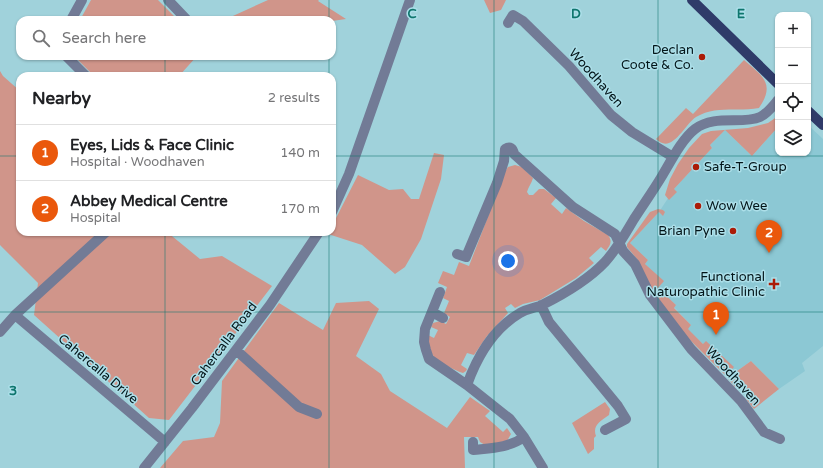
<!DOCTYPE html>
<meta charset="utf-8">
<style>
body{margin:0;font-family:"Varela Round",sans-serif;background:#f6f6f6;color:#202124}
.controls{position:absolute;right:12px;top:12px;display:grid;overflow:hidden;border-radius:8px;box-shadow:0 1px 3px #0004}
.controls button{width:36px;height:36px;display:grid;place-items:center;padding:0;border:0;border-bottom:1px solid #e0e0e0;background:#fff;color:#202124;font:20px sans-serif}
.you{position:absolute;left:508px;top:261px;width:14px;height:14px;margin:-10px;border:3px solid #fff;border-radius:50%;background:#1a73e8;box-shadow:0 0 0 6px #1a73e833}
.badge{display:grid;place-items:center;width:26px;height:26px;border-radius:50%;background:#ea580c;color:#fff;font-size:13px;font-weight:700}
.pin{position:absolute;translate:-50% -33px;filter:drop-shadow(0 1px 2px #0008)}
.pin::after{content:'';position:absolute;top:21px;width:14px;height:12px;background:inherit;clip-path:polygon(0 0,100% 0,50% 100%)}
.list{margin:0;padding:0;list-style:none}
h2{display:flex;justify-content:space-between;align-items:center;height:52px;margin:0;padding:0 16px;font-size:17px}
h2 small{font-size:13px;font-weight:400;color:#757577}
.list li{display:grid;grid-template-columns:26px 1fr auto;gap:12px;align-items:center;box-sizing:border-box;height:56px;padding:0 16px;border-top:1px solid #e0e0e0}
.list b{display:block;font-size:15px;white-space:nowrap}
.list p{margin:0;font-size:13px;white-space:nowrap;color:#757577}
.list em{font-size:13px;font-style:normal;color:#757577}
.icon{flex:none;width:22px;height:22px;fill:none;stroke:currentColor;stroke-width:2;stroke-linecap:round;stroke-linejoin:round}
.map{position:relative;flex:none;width:823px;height:468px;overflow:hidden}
.search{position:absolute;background:#fff;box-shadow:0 1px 3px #0004;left:16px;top:16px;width:320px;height:44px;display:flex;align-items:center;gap:10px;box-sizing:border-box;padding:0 14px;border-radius:12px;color:#757577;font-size:15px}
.panel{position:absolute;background:#fff;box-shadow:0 1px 3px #0004;left:16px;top:72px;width:320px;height:164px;border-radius:12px}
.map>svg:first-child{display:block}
.built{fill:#8cc8d4}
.green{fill:#d0958a}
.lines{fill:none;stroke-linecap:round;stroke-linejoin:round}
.minor{stroke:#727b96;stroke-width:10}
.major{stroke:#2f3b69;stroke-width:10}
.grid{fill:none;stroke:#0f766e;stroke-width:1;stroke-opacity:0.55}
.poi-dot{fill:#ab1b07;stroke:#acdfe9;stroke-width:1.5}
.labels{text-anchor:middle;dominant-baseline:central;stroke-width:3;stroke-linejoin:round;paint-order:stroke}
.poi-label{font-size:13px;fill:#031519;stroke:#acdfe9;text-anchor:end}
.street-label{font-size:13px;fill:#031519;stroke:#acdfe9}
.grid-label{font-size:13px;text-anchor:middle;font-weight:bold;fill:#0f766e;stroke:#acdfe9;stroke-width:3;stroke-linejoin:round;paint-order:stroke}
</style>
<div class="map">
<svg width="823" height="468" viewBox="0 0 823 468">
<rect width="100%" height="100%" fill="#a0d2db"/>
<!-- built -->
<path class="built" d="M 808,125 L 823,139 L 823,346 L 802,363 L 805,371 L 779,389 L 751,361 L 730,376 L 701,347 L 703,344 L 687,329 L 691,325 L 674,307 L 676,305 L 658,288 L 663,281 L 645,264 L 648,260 L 630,243 L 659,212 L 674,189 L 712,148 L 710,145 L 725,130 L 752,156 L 778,127 L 778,153 L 808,153 Z"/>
<!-- green -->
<path class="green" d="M 91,0 L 158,0 L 176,18 L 181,18 L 181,20 L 80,20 Z
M 268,0 L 319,0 L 318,1 L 346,19 L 332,21 L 332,20 L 224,20 Z
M 484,0 L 506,0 L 501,10 L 490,13 Z
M 72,56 L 197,56 L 179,76 L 94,76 L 76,58 L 73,59 Z
M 744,60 C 762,76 776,83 759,108 C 738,112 716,105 696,117 C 684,125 672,155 656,139 L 686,108 L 693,114 Z
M 0,71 L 3,76 L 20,91 L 20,232 L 167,232 L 200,259 L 222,256 L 272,286 L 169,420 L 149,418 L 34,315 L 38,283 L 0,245 Z
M 778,116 L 778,127 L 752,156 L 725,130 L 710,145 L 712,148 L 674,189 L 677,192 L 669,200 L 665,195 L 670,179 L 678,164 L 689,148 L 702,134 L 711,131 L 748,128 L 768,123 Z
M 434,153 L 444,155 L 441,179 L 421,239 L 405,267 L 395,274 L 362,245 L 328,234 L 329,232 L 332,232 L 332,226 L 358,175 L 389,190 L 403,189 L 411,199 L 419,199 Z
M 515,165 L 522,167 L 533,178 C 532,183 528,187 527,192 L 529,195 L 533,195 L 539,189 L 544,189 L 556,198 L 551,204 L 562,214 L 566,208 L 584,221 L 608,235 C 613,242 610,245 606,251 L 601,247 L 589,258 L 594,263 L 576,278 L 540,300 L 523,304 L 515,308 L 511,304 L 505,308 L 508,313 L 487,336 L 474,355 L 467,353 L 461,365 L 467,369 L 466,371 L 463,373 C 456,371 439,362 434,357 C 429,351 428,342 428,335 L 434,338 L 438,330 L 431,327 L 433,323 L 440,321 L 446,324 L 450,317 L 444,313 L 449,301 L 443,298 L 447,287 L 438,283 L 443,271 L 454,275 L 459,262 L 469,266 L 505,172 L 508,167 Z
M 658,209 L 663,210 L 665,212 L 663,216 L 659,212 L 630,243 L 648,260 L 645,264 L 664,281 L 658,288 L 676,305 L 674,308 L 691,325 L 688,329 L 703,344 L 706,341 L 734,367 L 728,374 L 730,376 L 751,361 L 779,389 L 754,409 L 745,398 L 750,393 L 741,383 L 735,387 L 726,376 L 687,337 L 654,293 L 637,259 L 627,247 L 627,244 L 650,212 Z
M 369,301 L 379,309 L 356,356 L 381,374 L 390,391 L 447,428 L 470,397 L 490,411 L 485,416 L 503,432 L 507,428 L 511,434 L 507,441 L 485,445 L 480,442 L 478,437 L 464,437 L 465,468 L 160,468 L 183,441 L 214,437 L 220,423 L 222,381 L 279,303 L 323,330 L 336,303 Z
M 605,402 L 610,409 L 609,415 C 601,421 592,425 596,436 L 594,438 L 594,449 L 588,454 L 572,423 Z"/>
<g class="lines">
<!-- minor -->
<path class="minor" d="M 168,0 L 187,20
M 71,20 L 82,0
M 508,23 L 513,15 L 523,21 L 569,66 L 611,115 L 632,132 L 673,157
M 66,56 L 86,76
M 332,212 L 349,174 L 410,0
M 457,254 L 466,257 L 497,183 L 504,161 L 505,149 C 510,146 513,148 514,154 L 573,207 L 615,234 L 623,251 L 635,264 L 650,295 L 691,349 L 741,401 L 764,432 L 780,439
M 440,292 L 425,329 L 424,342 L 426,350 L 429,359 L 467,385
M 541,305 L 549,322 L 618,406 L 626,419 L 605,430
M 432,312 L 443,318
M 15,315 L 106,232
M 0,332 L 15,315 L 165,442
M 236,350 L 299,407 L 317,414
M 473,442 L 473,450 C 491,448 509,448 524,437
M 144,468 L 192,408 L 270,305 L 319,232
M 543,468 L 524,437 L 510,419 L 467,385 C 477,357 493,329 520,313 C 526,309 535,308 542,305 C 564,294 588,280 605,262 C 617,249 625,234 634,219 C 643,205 653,191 662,176 C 671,161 682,139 695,129 C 715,114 742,125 760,117 C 767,114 773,106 778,100"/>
<!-- major -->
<path class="major" d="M 692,0 L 778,84
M 808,111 L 823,125"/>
</g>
<!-- grid -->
<path class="grid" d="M 165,0 L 165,20M 329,0 L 329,20M 494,0 L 494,468M 658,0 L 658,468M 165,56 L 165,76M 329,56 L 329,76M 0,156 L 20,156M 332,156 L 823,156M 165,232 L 165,468M 329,232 L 329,468M 0,312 L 823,312"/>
<!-- markers -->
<g class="poi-dot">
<circle cx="702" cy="57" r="4"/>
<circle cx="696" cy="167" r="4"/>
<circle cx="698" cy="206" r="4"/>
<circle cx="733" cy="231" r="4"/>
<path d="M772 278h4v4h4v4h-4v4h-4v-4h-4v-4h4z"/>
</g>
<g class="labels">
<!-- poi labels -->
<g class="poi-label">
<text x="694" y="50">Declan<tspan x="694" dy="15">Coote &amp; Co.</tspan></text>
<text x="704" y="167" text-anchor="start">Safe-T-Group</text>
<text x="706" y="206" text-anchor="start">Wow Wee</text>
<text x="725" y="231">Brian Pyne</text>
<text x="765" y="277">Functional<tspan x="765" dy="15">Naturopathic Clinic</tspan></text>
</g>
<!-- street labels -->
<g class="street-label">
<text transform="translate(596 78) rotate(48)">Woodhaven</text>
<text transform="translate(224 344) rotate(-53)">Cahercalla Road</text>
<text transform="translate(98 369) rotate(40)">Cahercalla Drive</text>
<text transform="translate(733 376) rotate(48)">Woodhaven</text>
</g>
</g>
<g class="grid-label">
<text x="412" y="18">C</text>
<text x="576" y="18">D</text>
<text x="741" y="18">E</text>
<text x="13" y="395">3</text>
</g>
</svg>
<div class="controls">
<button>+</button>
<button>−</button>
<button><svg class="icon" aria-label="locate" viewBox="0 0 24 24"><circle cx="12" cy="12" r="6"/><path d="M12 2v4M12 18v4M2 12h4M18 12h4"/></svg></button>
<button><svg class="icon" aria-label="layers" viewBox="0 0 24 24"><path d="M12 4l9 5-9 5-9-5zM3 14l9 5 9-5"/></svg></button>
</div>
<div class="you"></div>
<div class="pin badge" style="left:716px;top:335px">1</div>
<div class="pin badge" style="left:769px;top:253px">2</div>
<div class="search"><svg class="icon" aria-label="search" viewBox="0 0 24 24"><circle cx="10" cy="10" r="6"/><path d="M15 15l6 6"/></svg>Search here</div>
<section class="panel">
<h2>Nearby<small>2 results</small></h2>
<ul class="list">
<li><span class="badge">1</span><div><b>Eyes, Lids &amp; Face Clinic</b><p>Hospital · Woodhaven</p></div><em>140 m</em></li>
<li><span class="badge">2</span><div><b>Abbey Medical Centre</b><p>Hospital</p></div><em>170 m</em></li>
</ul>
</section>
</div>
